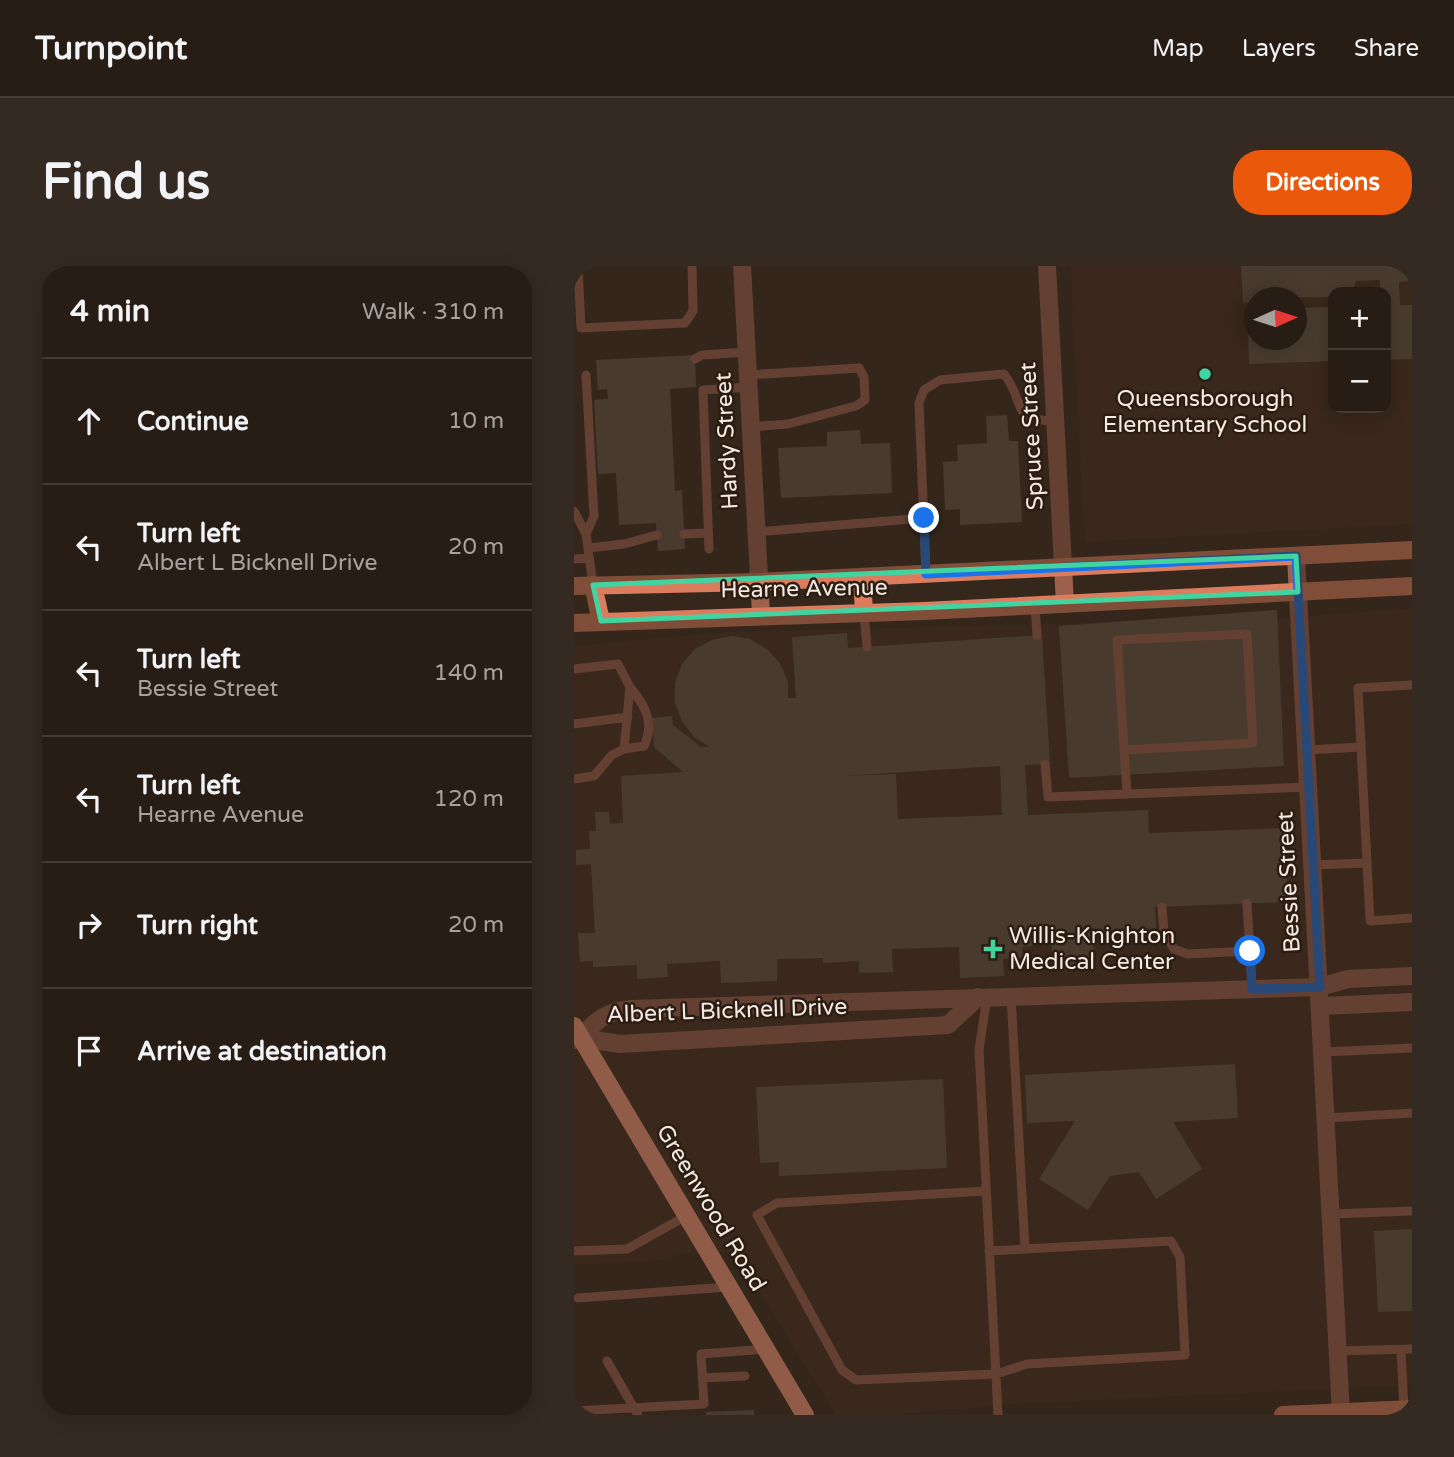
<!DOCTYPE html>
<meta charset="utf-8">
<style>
body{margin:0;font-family:"Varela Round",sans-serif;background:#342a22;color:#f1f3f6}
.controls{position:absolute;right:21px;top:21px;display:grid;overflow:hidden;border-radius:14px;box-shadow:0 4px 18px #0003}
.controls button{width:63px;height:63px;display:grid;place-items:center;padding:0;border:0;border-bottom:2px solid #443b34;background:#281d15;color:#f1f3f6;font:35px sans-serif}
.compass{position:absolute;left:670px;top:21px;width:63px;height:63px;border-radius:50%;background:#281d15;box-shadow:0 4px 18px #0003;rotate:87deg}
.stop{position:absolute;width:21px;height:21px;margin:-16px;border:5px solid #1a73e8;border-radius:50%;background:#fff}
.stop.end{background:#1a73e8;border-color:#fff;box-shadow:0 2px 7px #0008}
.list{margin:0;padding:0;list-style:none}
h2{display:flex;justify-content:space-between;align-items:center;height:91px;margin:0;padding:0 28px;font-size:30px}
h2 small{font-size:23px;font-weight:400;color:#a5a2a0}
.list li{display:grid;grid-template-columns:46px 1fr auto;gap:21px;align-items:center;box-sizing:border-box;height:126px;padding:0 28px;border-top:2px solid #443b34}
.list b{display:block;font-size:26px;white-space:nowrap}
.list p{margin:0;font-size:23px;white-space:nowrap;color:#a5a2a0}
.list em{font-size:23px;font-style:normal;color:#a5a2a0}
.icon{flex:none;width:38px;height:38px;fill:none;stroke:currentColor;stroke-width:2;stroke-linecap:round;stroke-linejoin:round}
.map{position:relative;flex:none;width:838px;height:1149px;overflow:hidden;border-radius:28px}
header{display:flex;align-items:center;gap:42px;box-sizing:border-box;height:98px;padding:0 35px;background:#281d15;border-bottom:2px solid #443b34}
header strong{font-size:33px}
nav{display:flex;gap:38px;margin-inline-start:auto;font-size:24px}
.intro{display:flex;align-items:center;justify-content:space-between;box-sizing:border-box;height:168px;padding:0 42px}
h1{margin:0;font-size:49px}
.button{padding:18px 32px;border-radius:28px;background:#ea580c;color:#fff;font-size:24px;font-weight:700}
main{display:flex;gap:42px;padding:0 42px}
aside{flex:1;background:#281d15;border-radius:28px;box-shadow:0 4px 18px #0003}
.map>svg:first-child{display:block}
.built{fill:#3f2b1c;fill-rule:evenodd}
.building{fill:#5f5545;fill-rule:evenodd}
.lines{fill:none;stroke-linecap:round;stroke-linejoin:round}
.lane{stroke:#9c604d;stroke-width:9}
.street{stroke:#9c604d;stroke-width:18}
.secondary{stroke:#dc7c5e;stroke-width:18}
.primary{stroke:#fe9c7c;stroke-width:18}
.route{stroke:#1a73e8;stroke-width:9}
.marked{fill:none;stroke:#42d4a0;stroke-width:5;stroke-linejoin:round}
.poi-dot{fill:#42d4a0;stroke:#2b1d12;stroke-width:2.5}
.labels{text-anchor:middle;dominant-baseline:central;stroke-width:5;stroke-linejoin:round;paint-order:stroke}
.poi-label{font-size:23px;fill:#f4eae3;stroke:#2b1d12}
.street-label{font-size:23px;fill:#f4eae3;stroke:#2b1d12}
</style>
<header>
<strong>Turnpoint</strong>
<nav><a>Map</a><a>Layers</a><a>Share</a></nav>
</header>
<div class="intro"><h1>Find us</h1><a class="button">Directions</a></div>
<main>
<aside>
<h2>4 min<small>Walk · 310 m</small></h2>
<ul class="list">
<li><svg class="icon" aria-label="ahead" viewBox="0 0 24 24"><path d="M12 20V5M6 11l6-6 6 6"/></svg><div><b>Continue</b></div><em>10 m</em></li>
<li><svg class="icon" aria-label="left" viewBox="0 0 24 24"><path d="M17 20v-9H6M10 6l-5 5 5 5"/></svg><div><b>Turn left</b><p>Albert L Bicknell Drive</p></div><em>20 m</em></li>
<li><svg class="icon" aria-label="left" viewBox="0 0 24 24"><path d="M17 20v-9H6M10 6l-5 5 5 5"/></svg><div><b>Turn left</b><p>Bessie Street</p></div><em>140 m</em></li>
<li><svg class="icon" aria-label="left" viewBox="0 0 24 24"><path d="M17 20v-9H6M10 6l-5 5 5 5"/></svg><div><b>Turn left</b><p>Hearne Avenue</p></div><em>120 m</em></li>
<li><svg class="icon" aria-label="right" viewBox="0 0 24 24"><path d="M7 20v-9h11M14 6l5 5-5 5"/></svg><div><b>Turn right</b></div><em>20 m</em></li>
<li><svg class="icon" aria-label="arrive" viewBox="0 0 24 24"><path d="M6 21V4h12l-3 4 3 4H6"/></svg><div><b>Arrive at destination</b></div></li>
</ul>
</aside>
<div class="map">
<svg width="838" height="1149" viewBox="0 0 838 1149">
<rect width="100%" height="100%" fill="#35271c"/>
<!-- built -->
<path class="built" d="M 496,0 L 838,0 L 838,258 L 511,276 ZM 759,26 L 812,26 L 812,142 L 759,142 ZM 680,32 L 722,32 L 722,74 L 680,74 Z
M 838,342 L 838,1119 L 438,1138 L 317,1149 L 262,1149 L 161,986 L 106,987 L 94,994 L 0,999 L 0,380 L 151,366 L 708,352 Z"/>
<!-- building -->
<path class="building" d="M 667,0 L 838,0 L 838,15 L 825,16 L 826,39 L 838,39 L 838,93 L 812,94 L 812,26 L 801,26 L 806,23 L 806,14 L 782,15 L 779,26 L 759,26 L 759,31 L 680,32 L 680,36 L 669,37 Z
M 759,41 L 759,95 L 675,98 L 674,61 L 680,61 L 680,74 L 722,74 L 722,42 Z
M 121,89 L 122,121 L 96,123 L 101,225 L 108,224 L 111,283 L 84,285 L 82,257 L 45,259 L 42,207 L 24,208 L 20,134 L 34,133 L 33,123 L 24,124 L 22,94 Z
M 433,149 L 435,175 L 444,175 L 448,256 L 386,259 L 386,243 L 371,244 L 369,196 L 384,195 L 383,179 L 413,177 L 412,150 Z
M 286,164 L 287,178 L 316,177 L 318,227 L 207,232 L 204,182 L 253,180 L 253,166 Z
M 703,344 L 710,500 L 495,512 L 485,360 Z
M 273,367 L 274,382 L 468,369 L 476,498 L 451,499 L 454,549 L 574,544 L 575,567 L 711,562 L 714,636 L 581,641 L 582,665 L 519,667 L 521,702 L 479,704 L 477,671 L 459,672 L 459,680 L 448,681 L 449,692 L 429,693 L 430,710 L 386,712 L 385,681 L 318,683 L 319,706 L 285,707 L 285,695 L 249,697 L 249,692 L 203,693 L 203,715 L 147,717 L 146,695 L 93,698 L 94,711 L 63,713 L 63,699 L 19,701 L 19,695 L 6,696 L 4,667 L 21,667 L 17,598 L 2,599 L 2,584 L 16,583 L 15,565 L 22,565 L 21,546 L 35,546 L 36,558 L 49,557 L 47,510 L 109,506 L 80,481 L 78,452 L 98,450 L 99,459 L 127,481 L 136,481 L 120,471 L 108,455 L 101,437 L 101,417 L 108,398 L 121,383 L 138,374 L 157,370 L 176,373 L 193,383 L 206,397 L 214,416 L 214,432 L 222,432 L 218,371 ZM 426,500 L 428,549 L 324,553 L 322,508 L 267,510 Z
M 661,798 L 664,852 L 599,856 L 628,903 L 582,933 L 565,906 L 536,910 L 514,944 L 465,913 L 501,855 L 453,857 L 451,809 Z
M 369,813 L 373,902 L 205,910 L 205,896 L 186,897 L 182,821 Z
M 838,963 L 838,1045 L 804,1046 L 800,965 Z
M 180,1144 L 180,1149 L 132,1149 L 132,1146 Z"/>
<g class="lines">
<!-- lane -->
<path class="lane" d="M 4,0 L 7,62 L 111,57 L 119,45 L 118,0
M 121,93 L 128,89 L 173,86
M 12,109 L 20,250 L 12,268
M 174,109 L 285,102 L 290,111 L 291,134 L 282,140 L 214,158 L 177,161
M 0,245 L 12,268 L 19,319
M 182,266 L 350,252
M 110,268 L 133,267
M 14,282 L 50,278 L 83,269
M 135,283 L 129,124 L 175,121
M 0,293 L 15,292
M 352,308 L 345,137 L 350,124 L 366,114 L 430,108 C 453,137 434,154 481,155
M 461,339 L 463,370
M 290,346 L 293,381
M 0,403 L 44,398 L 56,421 L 50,483 L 38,489 L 20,510 L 0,513
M 838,419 L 784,422 L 796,655 L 838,652
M 0,458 L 54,451
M 50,483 L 70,480 C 81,457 71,439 56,421
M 550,484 L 679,477 L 673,368 L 543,374 L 553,528
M 732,484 L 787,481
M 471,498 L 474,531 L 734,521
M 739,599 L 793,597
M 673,637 L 678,723
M 588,641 L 590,666 L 600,683 L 614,688 L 676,685
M 437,730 L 451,983
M 413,731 L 405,784 L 424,1149
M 749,786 L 838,782
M 752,852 L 838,847
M 412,925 L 203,937 L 183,949 L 268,1104 L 282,1114 L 422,1108 L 453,1098 L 611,1089 L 606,991 L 597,975 L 415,985
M 757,948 L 838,945
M 0,985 L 53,983 L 114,949
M 4,1032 L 154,1021
M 827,1084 L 830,1143
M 764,1085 L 838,1083
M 33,1095 L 64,1149
M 128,1112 L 171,1110
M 0,1145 L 130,1138 L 127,1088 L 192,1083"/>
<!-- street -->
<path class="street" d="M 168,0 L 187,348
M 473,0 L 491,338
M 722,290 L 767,1149
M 747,740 L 838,736
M 7,772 C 21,754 34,745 57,743 L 746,721 L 774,713 L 838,710
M 0,774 L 7,772 L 46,778 L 374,759 L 404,731"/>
<!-- secondary -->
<path class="secondary" d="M 288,311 L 290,346
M 19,319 L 27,355
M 0,320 L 185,316 L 838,284
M 0,357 L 350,345 L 838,320
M 709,1149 L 838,1143"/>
<!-- primary -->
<path class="primary" d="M 0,760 L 231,1149"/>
</g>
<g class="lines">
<!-- route -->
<path class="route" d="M 350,252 L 352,308 L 722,290 L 746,721 L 678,723 L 676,685"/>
</g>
<!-- marked area -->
<path d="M0 0H838V1149H0ZM 722,290 L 724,326 L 27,355 L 19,319 Z" fill="#35271c" fill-opacity=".55" fill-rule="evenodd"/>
<path class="marked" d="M 722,290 L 724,326 L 27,355 L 19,319 Z"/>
<!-- markers -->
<g class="poi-dot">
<circle cx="631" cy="108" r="7"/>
<path d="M415.5 672.5h7v7h7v7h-7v7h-7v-7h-7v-7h7z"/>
</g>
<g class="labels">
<!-- poi labels -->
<g class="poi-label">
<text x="631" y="133">Queensborough<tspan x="631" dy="26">Elementary School</tspan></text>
<text x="435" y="670" text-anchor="start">Willis-Knighton<tspan x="435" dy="26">Medical Center</tspan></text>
</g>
<!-- street labels -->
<g class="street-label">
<text transform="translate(458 170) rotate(-93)">Spruce Street</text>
<text transform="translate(153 175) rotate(-93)">Hardy Street</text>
<text transform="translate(230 323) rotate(-1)">Hearne Avenue</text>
<text transform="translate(715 616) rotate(-93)">Bessie Street</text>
<text transform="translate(153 745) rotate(-2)">Albert L Bicknell Drive</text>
<text transform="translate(137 942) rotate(59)">Greenwood Road</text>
</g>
</g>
</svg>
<div class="controls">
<button>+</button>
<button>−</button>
</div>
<svg class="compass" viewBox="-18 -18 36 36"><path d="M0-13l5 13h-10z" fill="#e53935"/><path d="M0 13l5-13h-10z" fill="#a5a2a0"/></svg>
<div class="stop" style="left:676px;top:685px"></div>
<div class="stop end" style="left:350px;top:252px"></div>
</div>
</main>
